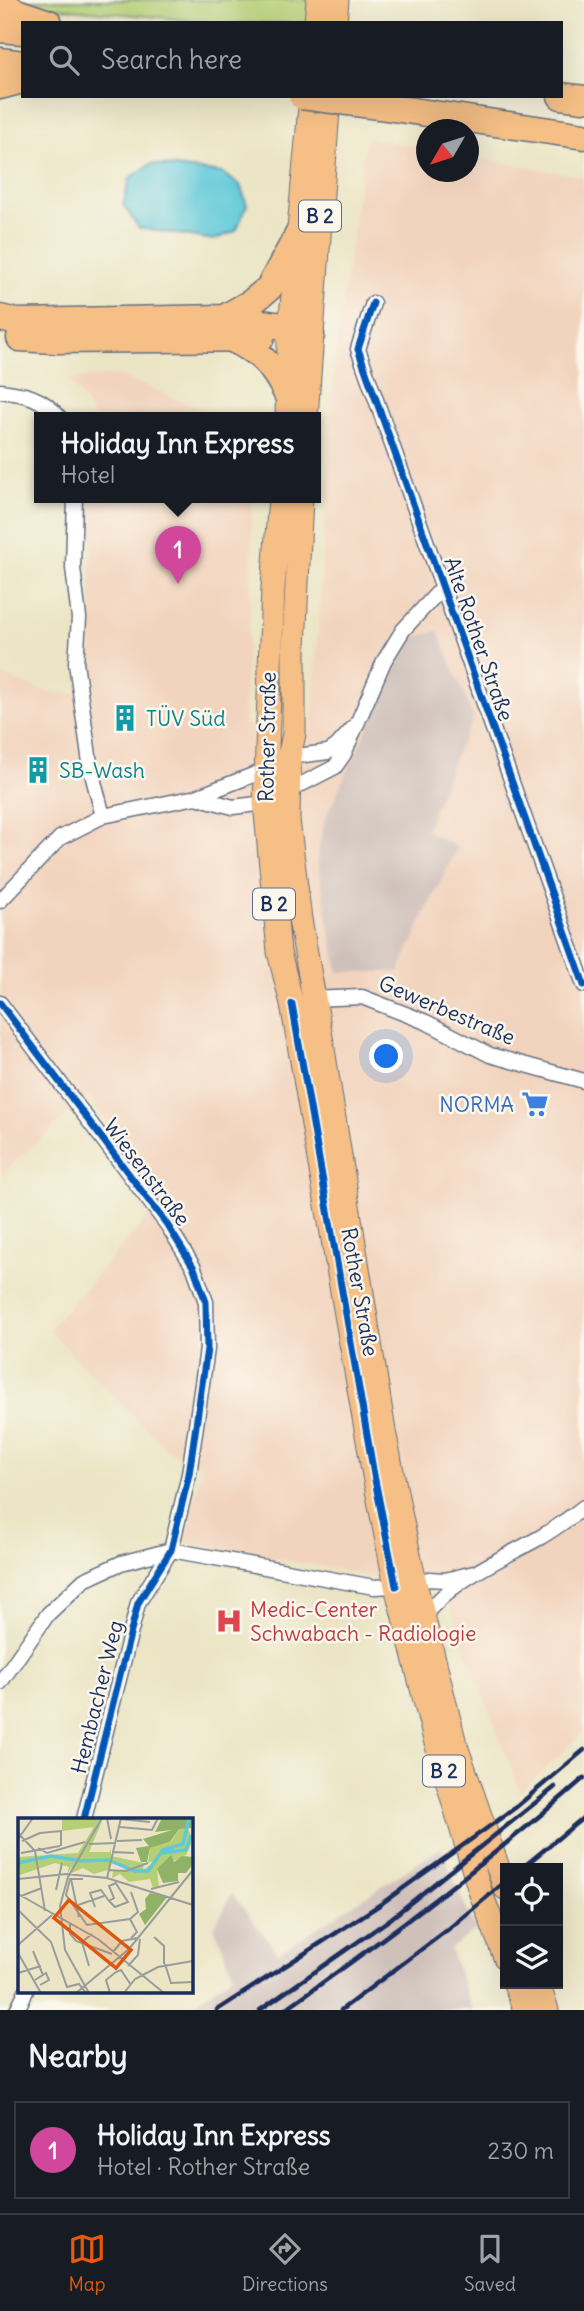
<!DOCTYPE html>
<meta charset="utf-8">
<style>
body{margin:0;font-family:Delius,sans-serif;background:#242831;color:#f1f3f6}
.controls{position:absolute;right:21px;bottom:21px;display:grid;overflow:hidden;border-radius:0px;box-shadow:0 7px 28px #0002}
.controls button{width:63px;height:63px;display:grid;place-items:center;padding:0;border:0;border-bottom:2px solid #363941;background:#171b24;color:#f1f3f6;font:35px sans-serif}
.compass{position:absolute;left:416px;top:119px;width:63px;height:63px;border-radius:50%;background:#171b24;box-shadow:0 7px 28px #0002;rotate:231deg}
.you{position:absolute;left:387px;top:1057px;width:24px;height:24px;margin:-18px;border:5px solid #fff;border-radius:50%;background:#1a73e8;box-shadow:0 0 0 10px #1a73e833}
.badge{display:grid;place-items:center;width:46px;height:46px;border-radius:50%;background:#ea580c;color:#fff;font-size:23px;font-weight:700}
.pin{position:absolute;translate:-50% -58px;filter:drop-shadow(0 2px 4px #0008)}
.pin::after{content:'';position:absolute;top:37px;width:24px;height:21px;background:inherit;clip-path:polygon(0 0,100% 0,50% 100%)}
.popup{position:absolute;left:34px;top:412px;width:287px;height:91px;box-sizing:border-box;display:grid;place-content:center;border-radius:0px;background:#171b24;filter:drop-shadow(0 2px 5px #0005);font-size:23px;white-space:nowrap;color:#9ea1a6}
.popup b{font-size:26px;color:#f1f3f6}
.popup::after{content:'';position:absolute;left:50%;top:100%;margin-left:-14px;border:14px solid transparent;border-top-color:#171b24}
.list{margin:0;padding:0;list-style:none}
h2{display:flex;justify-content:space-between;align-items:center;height:91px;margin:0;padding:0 28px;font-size:30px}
h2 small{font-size:23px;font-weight:400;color:#9ea1a6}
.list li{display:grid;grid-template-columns:46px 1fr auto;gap:21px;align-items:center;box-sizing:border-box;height:98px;margin:0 14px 14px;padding:0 14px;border:2px solid #363941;border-radius:0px}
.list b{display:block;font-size:26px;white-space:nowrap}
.list p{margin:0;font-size:23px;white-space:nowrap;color:#9ea1a6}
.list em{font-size:23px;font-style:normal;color:#9ea1a6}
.icon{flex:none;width:38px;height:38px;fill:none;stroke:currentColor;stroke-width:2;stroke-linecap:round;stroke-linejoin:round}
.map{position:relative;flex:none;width:584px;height:2010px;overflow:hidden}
.search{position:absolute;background:#171b24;box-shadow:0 7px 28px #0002;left:21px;right:21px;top:21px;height:77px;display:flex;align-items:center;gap:18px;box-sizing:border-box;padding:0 24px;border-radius:0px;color:#9ea1a6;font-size:26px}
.sheet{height:203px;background:#171b24}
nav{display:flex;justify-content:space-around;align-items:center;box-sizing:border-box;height:98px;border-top:2px solid #363941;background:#171b24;font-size:19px;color:#9ea1a6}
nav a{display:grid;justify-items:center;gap:4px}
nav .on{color:#ea580c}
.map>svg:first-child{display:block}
.built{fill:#f2d4be;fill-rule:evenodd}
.industrial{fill:#cfc0ba}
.green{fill:#b4cf75;stroke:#687f6a;stroke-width:2}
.water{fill:#5fc9d9;stroke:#3d7c9c;stroke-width:2}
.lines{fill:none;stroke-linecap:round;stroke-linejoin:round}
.minor-casing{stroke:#646f82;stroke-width:17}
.primary-casing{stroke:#646f82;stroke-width:25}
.motorway-casing{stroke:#646f82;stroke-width:29}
.minor{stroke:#fff;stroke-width:14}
.primary{stroke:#f5bf86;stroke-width:23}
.motorway{stroke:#f5bf86;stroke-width:26}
.rail{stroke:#1b2f5e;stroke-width:4.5}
.motorway-bridge-casing{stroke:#646f82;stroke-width:29;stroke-linecap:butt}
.motorway-bridge{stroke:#f5bf86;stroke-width:26}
.cycleway-casing{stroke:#fbf7ec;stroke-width:11}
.cycleway{stroke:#0057b8;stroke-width:7}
.labels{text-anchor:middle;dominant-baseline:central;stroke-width:5;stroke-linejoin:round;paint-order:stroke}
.shield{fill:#fbf7ec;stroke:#5e6b89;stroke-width:2}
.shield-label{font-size:19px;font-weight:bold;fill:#1b2f5e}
.street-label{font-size:21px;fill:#1b2f5e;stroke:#fbf7ec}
.culture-label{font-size:21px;fill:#0d838f;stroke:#fbf7ec;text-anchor:start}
.shop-label{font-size:21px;fill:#366cbe;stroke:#fbf7ec;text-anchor:end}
.health-label{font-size:21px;fill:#be3a42;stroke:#fbf7ec;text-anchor:start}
.inset-river{fill:none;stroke:#5fc9d9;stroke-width:3.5}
.inset-road{fill:none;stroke:#989c9c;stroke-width:2}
.view{fill:#de5710;fill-opacity:0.15;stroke:#de5710;stroke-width:3.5}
.inset-edge{fill:none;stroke:#1b2f5e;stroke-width:3.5}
</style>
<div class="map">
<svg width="584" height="2010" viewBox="0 0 584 2010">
<rect width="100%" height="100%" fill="#fbf7ec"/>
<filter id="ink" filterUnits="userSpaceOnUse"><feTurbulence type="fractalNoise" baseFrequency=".0143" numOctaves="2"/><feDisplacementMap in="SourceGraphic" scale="14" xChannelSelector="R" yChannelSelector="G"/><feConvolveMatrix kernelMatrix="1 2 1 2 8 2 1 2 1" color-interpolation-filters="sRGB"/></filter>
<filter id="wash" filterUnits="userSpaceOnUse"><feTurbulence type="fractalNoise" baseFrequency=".00686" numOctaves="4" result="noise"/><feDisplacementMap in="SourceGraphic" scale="28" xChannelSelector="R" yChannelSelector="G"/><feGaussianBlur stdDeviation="1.57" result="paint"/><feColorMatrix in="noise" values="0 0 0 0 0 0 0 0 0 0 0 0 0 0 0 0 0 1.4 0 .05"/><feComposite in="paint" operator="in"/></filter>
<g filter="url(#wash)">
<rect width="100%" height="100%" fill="#ebe5c5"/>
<!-- built -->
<path class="built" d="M 366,138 L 426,149 L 426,172 L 468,172 L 469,156 L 584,177 L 584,1732 L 520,1792 L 438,1575 L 366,1575 L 186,1542 L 201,1466 L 169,1451 L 48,1330 L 163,1200 L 88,1096 L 2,1174 L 0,1170 L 0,675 L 46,692 L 91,694 L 91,498 L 252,498 L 252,550 L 244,724 L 312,728 L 335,355 ZM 474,718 L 454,758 L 426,830 L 458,848 L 431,900 L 317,858 Z
M 119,375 L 220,417 L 221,418 L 91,418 L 91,412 L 69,379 Z"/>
<!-- industrial -->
<path class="industrial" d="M 438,631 L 474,718 L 454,758 L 426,830 L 458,848 L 431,900 L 399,972 L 338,972 L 317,858 L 325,819 L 409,639 Z
M 441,1848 L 475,1930 L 450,1949 L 472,2010 L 185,2010 L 234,1975 L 214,1927 L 232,1893 L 278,1953 Z"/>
<!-- green -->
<path class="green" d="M 11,0 L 311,0 L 309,23 L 220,23 L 47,7 Z"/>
<!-- water -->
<path class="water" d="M 151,164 L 222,173 L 240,185 L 247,205 L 236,231 L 214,240 L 139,228 L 123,205 L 130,178 Z"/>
</g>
<g filter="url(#ink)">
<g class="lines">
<defs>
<path id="minor" d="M 373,303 L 358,349 L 584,985
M 0,391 C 26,394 42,397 60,418
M 75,498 L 73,568 L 79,618 L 76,663 L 91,770 L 103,816
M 196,797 L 233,807 L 265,803 L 335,767 L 344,754 L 384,661 L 403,630 L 442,588
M 0,901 L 60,838 L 103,816 L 196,797 L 266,770 L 289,757 L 328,752 L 337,746 L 354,727
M 308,999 L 362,997 L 426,1022 L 490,1055 L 584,1081
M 0,1003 L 168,1226 L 194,1268 L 206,1302 L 207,1349 L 189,1474 L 171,1550 L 138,1603 L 84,1819
M 423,1617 C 453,1579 498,1561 539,1538 C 555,1529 569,1518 584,1507
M 0,1683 L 48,1614 L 84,1580 L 121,1563 L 171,1550 L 374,1587 L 396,1586 L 429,1579 L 445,1580 L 474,1573
M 17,2010 L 26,1991"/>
<path id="primary" d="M 316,23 L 318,0
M 335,23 L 337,0
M 287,418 L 289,339 L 311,96
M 306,418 L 329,96
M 280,498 L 273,587 L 265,803 L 279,952 L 292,1004 L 374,1475 L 396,1586 L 434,1736 L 480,1891 L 505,1957
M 301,498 L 294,647 L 294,734 L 289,757 L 288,820 L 300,919 L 322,1043 L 384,1431 L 401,1517 L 415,1583 L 454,1740 L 505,1888
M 515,1984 L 525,2010
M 538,1984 L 547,2010"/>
<path id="motorway" d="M 0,4 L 19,13 L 49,23
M 0,29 L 23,31
M 0,61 L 23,64
M 0,86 L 23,80
M 561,96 L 584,99
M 379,106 L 584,136
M 0,318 L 17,322 L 224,318 L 291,327 L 311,335
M 224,318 L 252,302 L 269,288 L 299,233
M 20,338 L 54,340 L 261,338
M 232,339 C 262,353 274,367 288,396"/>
</defs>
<!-- minor casing -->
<use href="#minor" class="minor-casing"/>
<!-- primary casing -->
<use href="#primary" class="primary-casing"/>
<!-- motorway casing -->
<use href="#motorway" class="motorway-casing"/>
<!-- minor -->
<use href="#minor" class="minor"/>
<!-- primary -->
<use href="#primary" class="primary"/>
<!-- motorway -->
<use href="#motorway" class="motorway"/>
<!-- rail -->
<path class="rail" d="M 522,1868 L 584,1817
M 217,2010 L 381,1904 L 515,1808 L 584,1750
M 260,2010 L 389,1920 L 555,1787
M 284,2010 C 388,1937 489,1861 584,1778
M 341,2010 L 446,1931 L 505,1882"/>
<defs>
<path id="motorway-bridge" d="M 302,96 L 379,106"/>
</defs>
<!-- motorway-bridge casing -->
<use href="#motorway-bridge" class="motorway-bridge-casing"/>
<!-- motorway-bridge -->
<use href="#motorway-bridge" class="motorway-bridge"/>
<defs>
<path id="cycleway" d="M 373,303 L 358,349 L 584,985
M 0,1003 L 168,1226 L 194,1268 L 206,1302 L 207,1349 L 189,1474 L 171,1550 L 138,1603 L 84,1819
M 292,1004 L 374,1475 L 396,1586"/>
</defs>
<!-- cycleway casing -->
<use href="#cycleway" class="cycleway-casing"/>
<!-- cycleway -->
<use href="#cycleway" class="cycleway"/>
</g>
</g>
<!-- icons -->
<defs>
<symbol id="building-bare" viewBox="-9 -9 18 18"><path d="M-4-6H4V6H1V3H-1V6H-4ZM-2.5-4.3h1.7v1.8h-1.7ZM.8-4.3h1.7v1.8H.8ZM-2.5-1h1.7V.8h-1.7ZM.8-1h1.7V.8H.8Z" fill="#0f9aa8" stroke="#fbf7ec" stroke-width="2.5" paint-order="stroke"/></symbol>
<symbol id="supermarket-bare" viewBox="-9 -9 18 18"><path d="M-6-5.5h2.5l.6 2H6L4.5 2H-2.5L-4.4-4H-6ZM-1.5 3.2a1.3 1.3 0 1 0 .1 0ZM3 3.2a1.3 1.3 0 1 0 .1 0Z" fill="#3f7fe0" stroke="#fbf7ec" stroke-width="2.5" paint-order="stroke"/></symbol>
<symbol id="hospital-bare" viewBox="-9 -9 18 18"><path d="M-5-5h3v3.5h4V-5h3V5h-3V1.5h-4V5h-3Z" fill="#e0444e" stroke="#fbf7ec" stroke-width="2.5" paint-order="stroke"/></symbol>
</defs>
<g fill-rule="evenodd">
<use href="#building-bare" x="106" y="699" width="38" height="38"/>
<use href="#building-bare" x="19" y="751" width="38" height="38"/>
<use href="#supermarket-bare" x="516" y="1085" width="38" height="38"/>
<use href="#hospital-bare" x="210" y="1602" width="38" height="38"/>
</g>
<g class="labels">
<!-- shield labels -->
<g class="shield">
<rect x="299" y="200.5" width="42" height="31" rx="5"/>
<rect x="253" y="888.5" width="42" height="31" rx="5"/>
<rect x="423" y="1755.5" width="42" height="31" rx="5"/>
</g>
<g class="shield-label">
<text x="320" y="216">B 2</text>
<text x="274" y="904">B 2</text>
<text x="444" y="1771">B 2</text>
</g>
<!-- street labels -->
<g class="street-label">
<text transform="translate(479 639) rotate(71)">Alte Rother Straße</text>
<text transform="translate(267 737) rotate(-89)">Rother Straße</text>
<text transform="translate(447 1010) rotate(23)">Gewerbestraße</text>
<text transform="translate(147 1172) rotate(53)">Wiesenstraße</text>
<text transform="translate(360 1292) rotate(80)">Rother Straße</text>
<text transform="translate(97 1697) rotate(-76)">Hembacher Weg</text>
</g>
<!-- culture labels -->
<g class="culture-label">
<text x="146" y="718">TÜV Süd</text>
<text x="59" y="770">SB-Wash</text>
</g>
<!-- shop labels -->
<g class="shop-label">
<text x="514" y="1104">NORMA</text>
</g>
<!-- health labels -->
<g class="health-label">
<text x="250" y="1609">Medic-Center<tspan x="250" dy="24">Schwabach - Radiologie</tspan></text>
</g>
</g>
<!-- overview -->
<g transform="translate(18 1818)">
<rect width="175" height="175" fill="#ebe5c5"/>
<path d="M 44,0 L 83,0 L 62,37 L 85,1 L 71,34 L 92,34 L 93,30 L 93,38 L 126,45 L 125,52 L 139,42 L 130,45 L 132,30 L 153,24 L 161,11 L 170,10 L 175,22 L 168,37 L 139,51 L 141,69 L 135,70 L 132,61 L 111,64 L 102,56 L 94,60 L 95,53 L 110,51 L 94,43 L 90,52 L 76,56 L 65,50 L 54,55 L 54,49 L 49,56 L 51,49 L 37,45 L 2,57 L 0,39 L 60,35 L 76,9 L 44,13 Z" fill="#b4cf75"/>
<path d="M 144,0 L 173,0 L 173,10 L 161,11 L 152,24 L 132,30 L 129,44 L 123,44 L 118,30 L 131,28 L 125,21 L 154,12 L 137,14 ZM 153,37 L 156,44 L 164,38 L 175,39 L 175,46 L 168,55 L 160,55 L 160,63 L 145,65 L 139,51 ZM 132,75 L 149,79 L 127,107 L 121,96 L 128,91 L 127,81 Z" fill="#8fb266"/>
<path class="inset-river" d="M 143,35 L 168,32 L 173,17M 0,45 L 33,38 L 63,43 L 90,42 L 117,53 L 130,53 L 145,32 L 165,26 L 171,0"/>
<path class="inset-road" d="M 89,0 L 93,21M 102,1 L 132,4M 102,9 L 134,12 L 140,0M 0,15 L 17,33 L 27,93M 0,21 L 15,0M 4,23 L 22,15 L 43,13 L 43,28M 99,23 L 124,22M 71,26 L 98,25M 20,30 L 29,35 L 67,24M 94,34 L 116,35M 3,35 L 42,28M 90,52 L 108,53 L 130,45M 89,60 L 103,0M 0,61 L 48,56 L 89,60 L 175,87M 53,61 L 61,99M 65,61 L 52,61 L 48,77 L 69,107 L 112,101 L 120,94 L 113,74M 133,71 L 161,64M 38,72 L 44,45M 0,76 L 80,121 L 146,175M 3,78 L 24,70M 91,83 L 97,89 L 110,84 L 97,64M 60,87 L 86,78M 77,89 L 72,75 L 83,72 L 91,83 L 96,80 L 91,68 L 98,65M 0,92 L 33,124 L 49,169 L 61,166 L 68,175M 112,101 L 119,114 L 113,120M 52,106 L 52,116 L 58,123 L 94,136M 136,119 L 146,128 L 146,146M 0,127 L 34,97M 15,133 L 25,157M 95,134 L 104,123 L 119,120M 0,135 L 23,175M 147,146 L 153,165 L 175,164M 71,148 L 64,124 L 74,116M 110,148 L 120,137 L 122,121M 98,154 L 103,152 L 113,167M 0,155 L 23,148M 17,162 L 28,155 L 31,162 L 22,167M 58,175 L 111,131 L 175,52M 71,175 L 47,132 L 42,88 L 50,59 L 84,0M 92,175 L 88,162 L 98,154M 106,175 L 117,161 L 140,149 L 175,143"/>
<path class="view" d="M 51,82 L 113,132 L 98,150 L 36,100 Z"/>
<rect width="175" height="175" class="inset-edge"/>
</g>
</svg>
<div class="controls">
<button><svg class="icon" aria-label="locate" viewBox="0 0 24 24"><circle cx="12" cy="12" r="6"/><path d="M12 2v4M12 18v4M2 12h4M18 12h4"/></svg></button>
<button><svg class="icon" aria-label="layers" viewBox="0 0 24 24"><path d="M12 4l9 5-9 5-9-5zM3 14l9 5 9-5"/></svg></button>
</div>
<svg class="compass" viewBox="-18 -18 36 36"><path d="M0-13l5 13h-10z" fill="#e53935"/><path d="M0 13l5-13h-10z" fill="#9ea1a6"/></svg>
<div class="you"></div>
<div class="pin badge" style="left:178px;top:584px;background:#d1479c">1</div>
<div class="popup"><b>Holiday Inn Express</b>Hotel</div>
<div class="search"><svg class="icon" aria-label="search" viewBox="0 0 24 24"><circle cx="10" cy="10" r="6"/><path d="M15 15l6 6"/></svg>Search here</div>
</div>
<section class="sheet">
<h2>Nearby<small></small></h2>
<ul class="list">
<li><span class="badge" style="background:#d1479c">1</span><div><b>Holiday Inn Express</b><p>Hotel · Rother Straße</p></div><em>230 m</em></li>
</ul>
</section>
<nav>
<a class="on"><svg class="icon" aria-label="map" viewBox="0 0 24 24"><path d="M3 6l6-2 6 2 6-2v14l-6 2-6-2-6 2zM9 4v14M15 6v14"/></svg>Map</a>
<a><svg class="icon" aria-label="directions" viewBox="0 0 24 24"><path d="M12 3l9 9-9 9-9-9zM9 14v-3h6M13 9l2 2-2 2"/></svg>Directions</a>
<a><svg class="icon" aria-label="saved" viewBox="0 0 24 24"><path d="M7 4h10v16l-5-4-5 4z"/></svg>Saved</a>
</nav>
